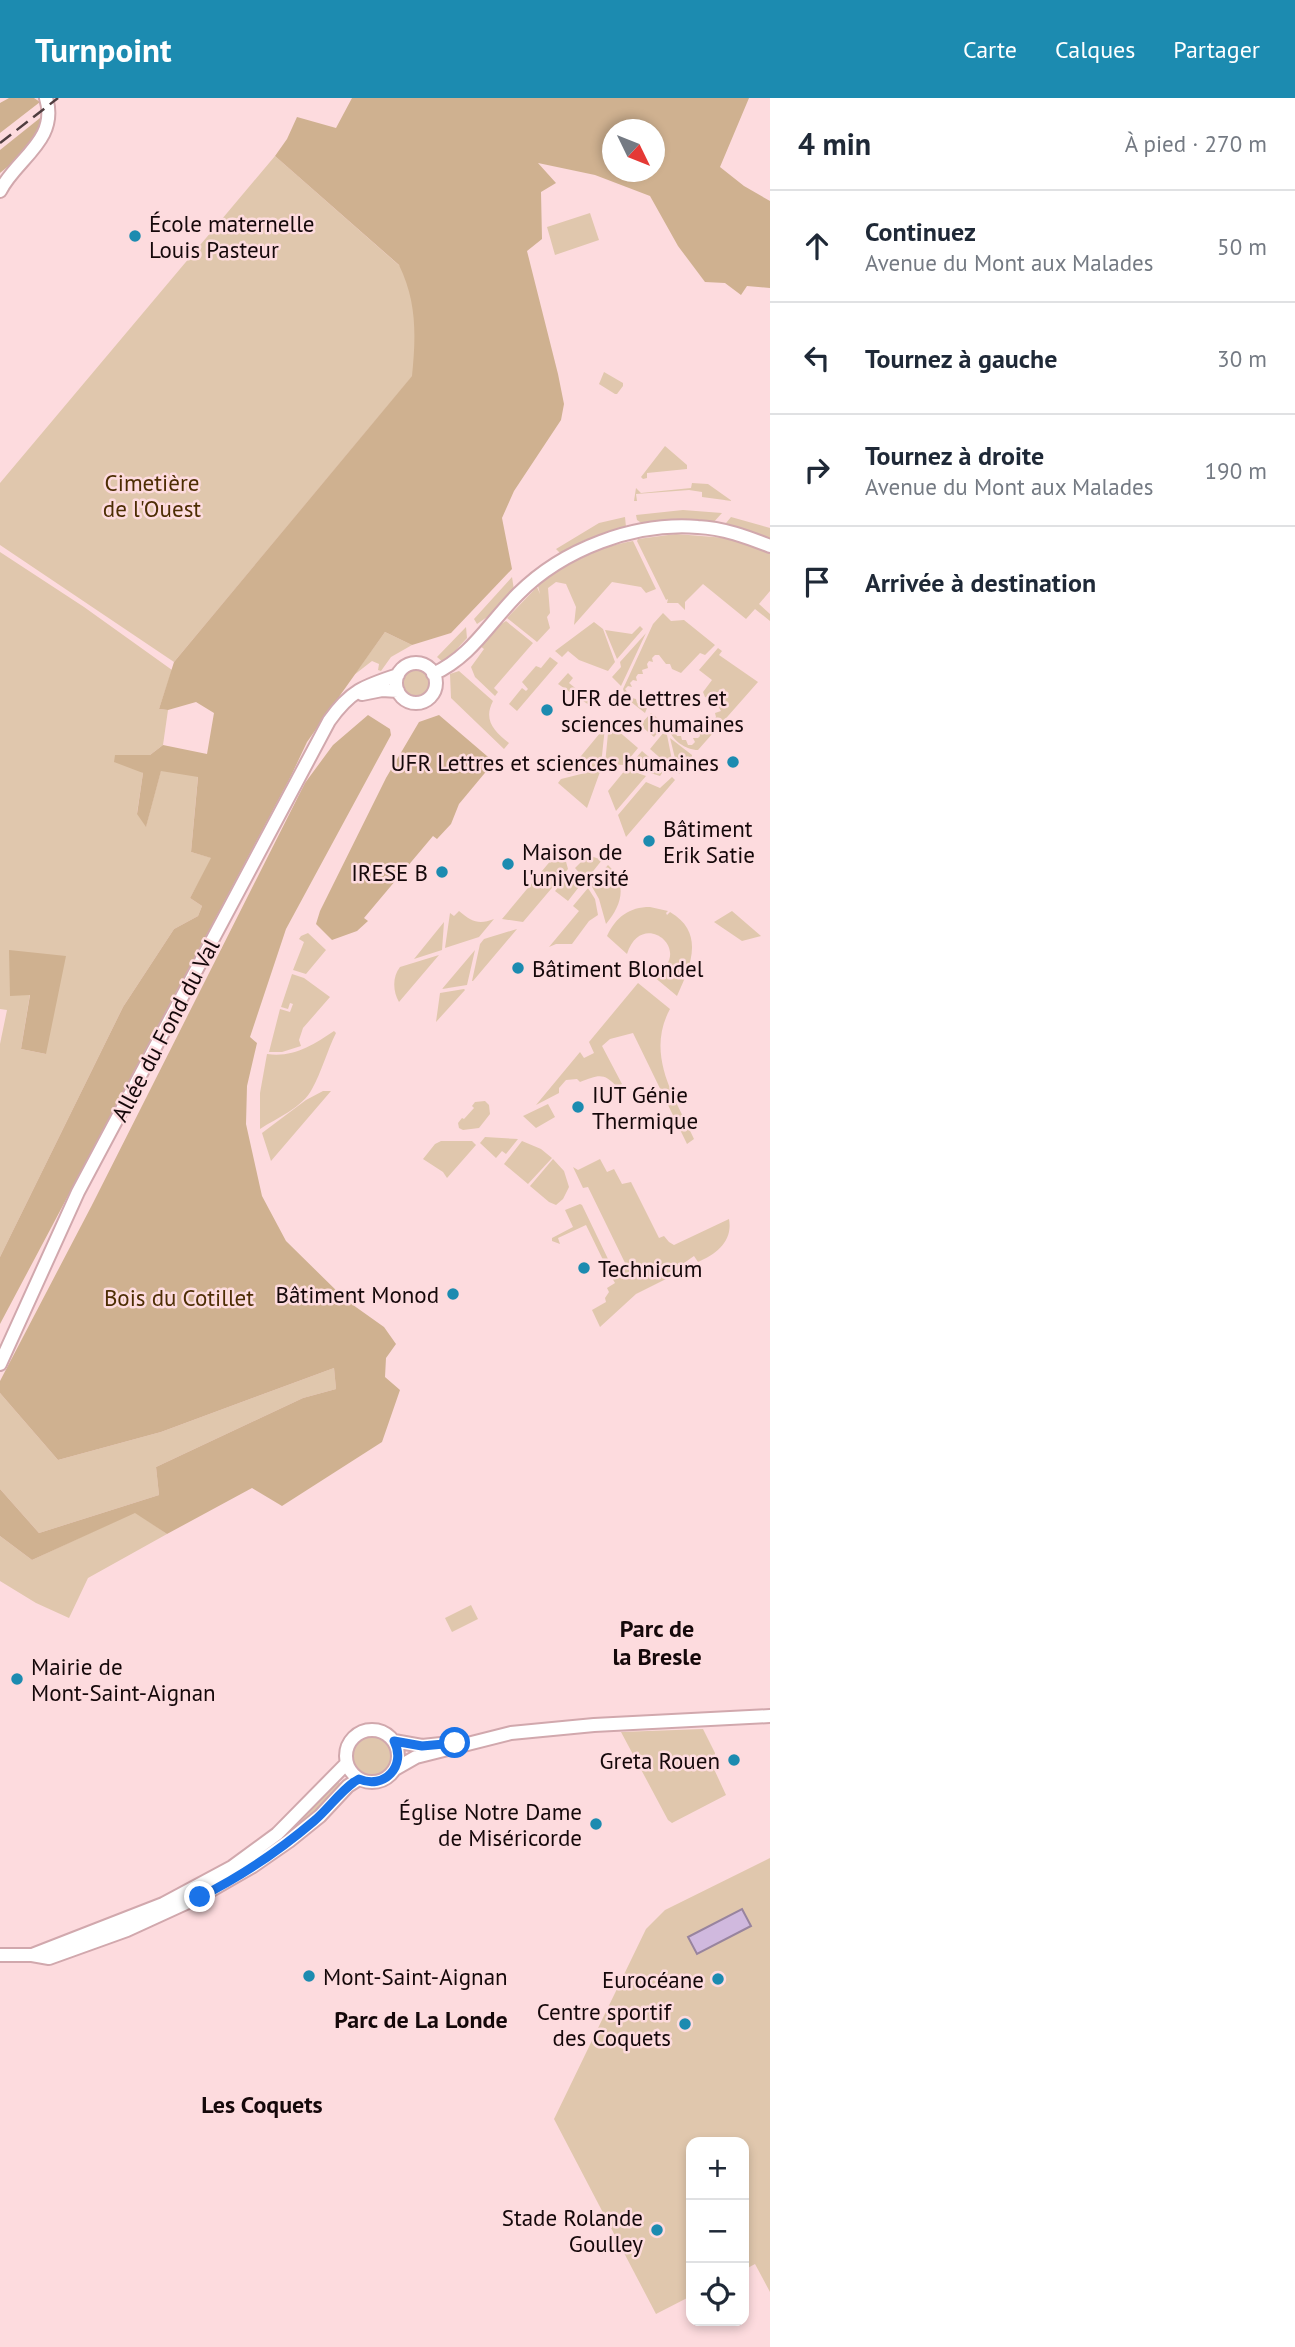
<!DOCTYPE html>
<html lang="fr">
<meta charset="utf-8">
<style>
body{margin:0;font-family:"PT Sans",sans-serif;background:#f6f6f7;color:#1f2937}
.controls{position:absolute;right:21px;bottom:21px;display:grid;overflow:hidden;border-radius:14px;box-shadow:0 4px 10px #0003}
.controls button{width:63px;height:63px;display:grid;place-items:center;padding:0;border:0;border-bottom:2px solid #e0e1e3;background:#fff;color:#1f2937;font:35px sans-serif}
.compass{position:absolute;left:602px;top:21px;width:63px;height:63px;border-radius:50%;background:#fff;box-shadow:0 4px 10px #0003;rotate:133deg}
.stop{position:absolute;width:21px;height:21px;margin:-16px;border:5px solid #1a73e8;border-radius:50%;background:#fff}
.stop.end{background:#1a73e8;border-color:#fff;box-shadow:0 2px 7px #0008}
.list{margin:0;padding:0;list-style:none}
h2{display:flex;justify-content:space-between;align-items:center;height:91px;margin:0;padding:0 28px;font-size:30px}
h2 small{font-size:23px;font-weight:400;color:#747a83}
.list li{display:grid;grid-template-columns:46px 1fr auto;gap:21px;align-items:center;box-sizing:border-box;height:112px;padding:0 28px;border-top:2px solid #e0e1e3}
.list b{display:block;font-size:26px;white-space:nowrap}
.list p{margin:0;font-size:23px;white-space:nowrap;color:#747a83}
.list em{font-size:23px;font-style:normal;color:#747a83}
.icon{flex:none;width:38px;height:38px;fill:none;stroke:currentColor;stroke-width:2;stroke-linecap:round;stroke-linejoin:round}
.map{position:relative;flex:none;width:770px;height:2249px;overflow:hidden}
header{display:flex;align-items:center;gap:42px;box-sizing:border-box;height:98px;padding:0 35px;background:#1c8bb0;color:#fff}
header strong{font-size:33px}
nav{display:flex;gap:38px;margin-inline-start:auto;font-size:24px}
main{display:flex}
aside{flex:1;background:#fff}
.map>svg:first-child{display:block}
.green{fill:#e0c7ad;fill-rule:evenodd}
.forest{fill:#cfb190;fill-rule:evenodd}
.water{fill:#d0b9de;stroke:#98849e;stroke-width:2}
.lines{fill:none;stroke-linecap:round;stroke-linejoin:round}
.tertiary-casing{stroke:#d1a8ad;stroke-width:16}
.tertiary{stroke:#fff;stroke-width:12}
.rail{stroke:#503e40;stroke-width:2.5;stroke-dasharray:14 7;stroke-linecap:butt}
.route{stroke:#1a73e8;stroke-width:9}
.poi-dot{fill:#1c8bb0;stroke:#fddbde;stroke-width:2.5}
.labels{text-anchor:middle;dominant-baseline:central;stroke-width:5;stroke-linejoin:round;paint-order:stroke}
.poi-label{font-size:23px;fill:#15080a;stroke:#fddbde;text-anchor:start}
.park-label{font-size:23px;fill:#4c2d03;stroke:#fddbde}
.street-label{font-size:23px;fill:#15080a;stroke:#fddbde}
.neighbourhood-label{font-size:24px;font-weight:bold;fill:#15080a;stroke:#fddbde}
</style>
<header>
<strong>Turnpoint</strong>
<nav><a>Carte</a><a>Calques</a><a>Partager</a></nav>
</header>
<main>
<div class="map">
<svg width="770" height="2249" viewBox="0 0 770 2249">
<rect width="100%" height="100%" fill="#fddbde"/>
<!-- green -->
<path class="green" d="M 275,58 L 460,221 L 174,564 L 0,447 L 0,385 Z
M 590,115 L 599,142 L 555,157 L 547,129 Z
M 604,274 L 623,285 L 623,288 L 617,296 L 615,296 L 599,286 Z
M 665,348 L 687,367 L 687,371 L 647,375 L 647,380 L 643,381 L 641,379 Z
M 692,385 L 708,386 L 732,403 L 702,399 L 702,394 L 689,392 L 636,396 L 637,403 L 634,403 L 636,390 L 641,395 L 691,390 Z
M 683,412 L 722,415 L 712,426 L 646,428 L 637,422 L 636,417 Z
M 625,419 L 626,429 L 585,442 L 560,455 L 556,451 L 599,425 Z
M 731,419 L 770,430 L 770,442 L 728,427 L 726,425 Z
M 676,436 L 726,440 L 770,455 L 770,493 L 759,506 L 770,516 L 770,523 L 755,511 L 746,521 L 703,486 L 685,504 L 685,512 L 678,505 L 667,505 L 668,501 L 666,502 L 637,443 L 638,441 Z
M 633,443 L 656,491 L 646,495 L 641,489 L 612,484 L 574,527 L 576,509 L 566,486 L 556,484 L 548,490 L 550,515 L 547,519 L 550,530 L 537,544 L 507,520 L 537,489 L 540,496 L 538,488 C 566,465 597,449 633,443 Z
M 0,454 L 84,509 L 172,572 L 159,611 L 168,612 L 163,647 L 150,657 L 115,657 L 143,675 L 137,715 L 146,728 L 161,672 L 198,678 L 191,754 L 212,760 L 190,800 L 202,808 L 198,818 L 174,831 L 123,909 L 0,1159 L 0,946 L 7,912 L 0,911 ZM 30,896 L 46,956 L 21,951 Z
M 512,479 L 514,492 L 493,515 L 477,526 L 474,521 Z
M 663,515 L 671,523 L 684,522 L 715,547 L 705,557 L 700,555 L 681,575 L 672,571 L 670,566 L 666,566 L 659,557 L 655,557 L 652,560 L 653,564 L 649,563 L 647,566 L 648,570 L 642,572 L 643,576 L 638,576 L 636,579 L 637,583 L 633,582 L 630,585 L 632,589 L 628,588 L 625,591 L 632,600 L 636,601 L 637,605 L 642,605 L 643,610 L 647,610 L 645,615 L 626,600 L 623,591 L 653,526 Z
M 506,523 L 533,545 L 494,590 L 498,594 L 495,598 L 475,579 L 471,569 L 484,551 L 480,548 L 498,528 Z
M 594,524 L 603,531 L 615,564 L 608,573 L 579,562 L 568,553 L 562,559 L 555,553 Z
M 640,528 L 643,531 L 617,561 L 605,532 L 632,536 Z
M 466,529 L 467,540 L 444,565 L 437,559 Z
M 385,534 L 412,547 L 391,559 L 381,573 L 378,572 L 379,566 L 372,563 L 354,577 Z
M 647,534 L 646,535 L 621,588 L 612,579 L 621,569 L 620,564 Z
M 718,550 L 722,553 L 719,557 L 758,584 L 698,652 C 686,652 671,642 668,629 L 675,633 L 677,638 L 681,638 L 682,642 L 686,642 L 688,647 L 692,647 L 695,644 L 693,640 L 698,640 L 700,638 L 699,634 L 705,632 L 704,628 L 708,628 L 711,625 L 710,621 L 714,622 L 716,619 L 715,615 L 721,613 L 715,603 L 705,599 L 703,594 L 712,582 L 699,572 Z
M 550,559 L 558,565 L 517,613 L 509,606 L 522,590 L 526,593 L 528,591 L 522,584 L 536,568 L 541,570 Z
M400 587a15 15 0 1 1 30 0a15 15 0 1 1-30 0Z
M 459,573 L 493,603 C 483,622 494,633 509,645 L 504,651 L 451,600 L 450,576 Z
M 568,575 L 573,580 L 569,585 L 589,601 L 594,595 L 600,600 L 592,609 L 558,586 Z
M 651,615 L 665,626 L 654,639 L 640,627 Z
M 609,625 L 638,650 L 624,667 L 605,666 Z
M 605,629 L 601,667 L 568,676 L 567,675 Z
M 664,634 L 667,637 L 674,672 L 650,651 Z
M 670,640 L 692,657 L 692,661 L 679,676 Z
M 642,653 L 664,672 L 660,678 L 629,668 Z
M 601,671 L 587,710 L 558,685 L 561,681 Z
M 626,671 L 646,678 L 616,713 L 608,693 Z
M 672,679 L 675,682 L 626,739 L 618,717 L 646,684 L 660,690 Z
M 562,749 L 568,771 L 523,824 L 502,821 Z
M 588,757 L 602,762 L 586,782 L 575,770 Z
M 608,767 C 628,786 622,807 606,826 L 599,801 L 591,787 Z
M 572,774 L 582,785 L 568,803 L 555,793 Z
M 588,790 L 595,801 L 598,817 L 589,823 L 572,846 L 556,846 L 549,849 L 579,813 L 573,808 Z
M 650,809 L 668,813 L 666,815 L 667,817 L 670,814 C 706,835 690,869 677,898 L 653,878 C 698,855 642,808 627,856 L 607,838 C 616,819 629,809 650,809 Z
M 459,813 C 472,824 479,827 494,821 L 479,839 L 445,850 L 450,815 L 454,818 Z
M 732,813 L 761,838 L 742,843 L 714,824 Z
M 444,824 L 442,852 L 414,861 Z
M 517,831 L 473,883 L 472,883 L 480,846 L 484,841 Z
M 308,835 L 326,852 L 306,876 L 293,872 L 304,844 L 299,841 L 301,838 Z
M 475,852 L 467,887 L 442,891 Z
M 439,857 L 399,904 C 393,894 392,879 400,869 Z
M 292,876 L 304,880 L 330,899 L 303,930 L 299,942 L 301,948 L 282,954 L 269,954 L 280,911 L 290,914 L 293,906 L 290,905 L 288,911 L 281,909 Z
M 638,885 L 670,911 C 645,957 675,1000 694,1041 L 687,1046 L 633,935 L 610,941 L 602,948 L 622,986 L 617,989 C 604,974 598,977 580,984 L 577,981 L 566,982 L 559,990 L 559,995 L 536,1007 L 580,954 L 584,960 L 594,955 L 589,944 Z
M 464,891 L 465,892 L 436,924 L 440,895 Z
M 334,933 L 336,935 C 327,953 322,973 312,991 C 303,1009 277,1020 260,1031 L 260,995 L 267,956 C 293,960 313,947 334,933 Z
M 323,993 L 331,993 L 271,1063 L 262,1035 L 306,1002 Z
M 485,1003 L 489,1007 L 490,1016 L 479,1030 L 463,1032 L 459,1030 L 458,1025 L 462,1020 L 464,1021 L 474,1010 L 472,1008 L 475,1004 Z
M 548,1006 L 555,1019 L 536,1030 L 523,1018 Z
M 485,1039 L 518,1041 L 506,1056 L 502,1053 L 496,1060 L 480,1045 Z
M 441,1043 L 472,1043 L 476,1047 L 447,1080 L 443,1074 L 423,1061 L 435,1046 Z
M 522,1043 L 541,1051 L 552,1060 L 528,1086 L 504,1066 Z
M 553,1061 L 564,1073 L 569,1089 L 563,1101 L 556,1107 L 549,1104 L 530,1088 Z
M 600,1061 L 607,1074 L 614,1071 L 622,1086 L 631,1084 L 659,1140 L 664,1138 L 669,1144 L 674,1147 L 729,1121 C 733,1143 717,1156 698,1164 L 694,1158 L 684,1165 L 688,1170 L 636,1196 L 600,1229 L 592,1212 L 606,1204 L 605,1200 L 609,1194 L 607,1190 L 615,1185 L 608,1173 L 613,1171 L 615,1175 L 627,1169 L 588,1089 L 583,1090 L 573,1069 L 578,1072 Z
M 580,1106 L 582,1107 L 609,1163 L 604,1164 L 586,1127 L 558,1140 L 560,1146 L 552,1143 L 552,1140 L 573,1129 L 565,1112 Z
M 334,1270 L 336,1291 L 303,1300 L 156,1369 L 159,1397 L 39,1435 L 0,1391 L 0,1295 L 58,1362 L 161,1334 Z
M 135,1414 L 167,1436 L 88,1480 L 69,1520 L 36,1505 L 0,1483 L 0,1438 L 32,1462 Z
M 471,1507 L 478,1521 L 452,1534 L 445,1520 Z
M 703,1631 L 715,1655 L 714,1671 L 726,1697 L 672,1725 L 668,1722 L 621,1634 Z
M350 1658a22 22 0 1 1 44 0a22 22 0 1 1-44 0Z
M 338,1683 L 343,1689 C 313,1719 280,1748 242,1768 L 288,1733 Z
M 770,1760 L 770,2194 L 755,2166 L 744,2172 L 744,2044 L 691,2044 L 691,2198 L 656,2216 L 554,2021 L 646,1831 L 665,1812 Z"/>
<!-- forest -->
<path class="forest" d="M 9,0 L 34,0 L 40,4 L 0,35 L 0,5 Z
M 352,0 L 749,0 L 720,69 L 744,88 L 770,103 L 770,190 L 747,188 L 741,197 L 725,185 L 705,184 L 678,148 L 650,98 L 595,77 L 538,65 L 556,85 L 541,94 L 542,141 L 527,153 L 558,276 L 564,306 L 561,322 L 514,393 L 502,420 L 512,471 L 451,535 L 412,547 L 385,534 L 307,644 L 291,678 L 0,1226 L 0,1159 L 123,909 L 174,831 L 198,818 L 202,808 L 190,800 L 211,760 L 191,754 L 198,679 L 161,673 L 146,729 L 137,716 L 143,675 L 114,664 L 115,657 L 150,657 L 163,647 L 207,656 L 214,615 L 196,604 L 168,612 L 159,611 L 174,564 L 412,278 C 416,238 417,204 399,167 L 275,58 L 287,41 L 297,19 L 336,30 ZM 612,32 L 654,32 L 654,74 L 612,74 Z
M 40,20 C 46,45 16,61 0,75 L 0,52 Z
M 368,617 L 390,631 L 391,637 L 286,831 L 250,939 L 257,945 L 247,988 L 246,1026 L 262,1098 L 286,1143 L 346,1202 L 384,1229 L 396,1246 L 386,1260 L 385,1279 L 400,1292 L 382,1344 L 282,1408 L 252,1390 L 167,1436 L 135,1415 L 32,1462 L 0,1438 L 0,1391 L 39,1435 L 159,1397 L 156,1369 L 303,1300 L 336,1291 L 334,1270 L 161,1334 L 58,1362 L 0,1295 L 0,1283 L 92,1107 L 305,685 L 333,647 Z
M 439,617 L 494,664 L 459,706 L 451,726 L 437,741 L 433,738 L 364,820 L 368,823 L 357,833 L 332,842 L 316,826 L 320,813 L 386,680 L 419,624 Z
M 9,852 L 66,858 L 46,956 L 21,951 L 30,897 L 10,898 Z"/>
<!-- water -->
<path class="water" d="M 742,1811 L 751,1828 L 697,1856 L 688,1839 Z"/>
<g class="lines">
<defs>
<path id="tertiary" d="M 0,93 C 16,61 59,42 46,0
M396 585a20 20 0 1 1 40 0a20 20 0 1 1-40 0Z
M 433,576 C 471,559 489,525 518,496 C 563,451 634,424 698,429 C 723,430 747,439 770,448
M 362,596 L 382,592 L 398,593
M 0,1266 L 78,1094 L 329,623 C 350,593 364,588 398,577
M346 1658a26 26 0 1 1 52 0a26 26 0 1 1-52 0Z
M 394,1643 L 422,1648 L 441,1646
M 395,1671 L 416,1659 L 511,1635 L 594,1627 L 770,1618
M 0,1857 L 32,1857 L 49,1860 L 127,1832 L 199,1799 L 253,1768 L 289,1743 L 320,1718 L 348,1688 L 359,1681
M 32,1857 L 163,1806 L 232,1769 L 277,1736 L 346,1666"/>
</defs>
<!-- tertiary casing -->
<use href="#tertiary" class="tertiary-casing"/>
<!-- tertiary -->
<use href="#tertiary" class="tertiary"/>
<!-- rail -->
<path class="rail" d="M 0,45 L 58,0"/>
</g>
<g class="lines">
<!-- route -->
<path class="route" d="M 200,1799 C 240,1779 280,1752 314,1723 C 328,1711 339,1695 354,1684 L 359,1681 C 384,1692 407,1668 394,1643 L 422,1648 L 455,1645"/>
</g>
<!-- markers -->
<g class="poi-dot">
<circle cx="135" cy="138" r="7"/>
<circle cx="547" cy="612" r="7"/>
<circle cx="733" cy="664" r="7"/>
<circle cx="649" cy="743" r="7"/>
<circle cx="508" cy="766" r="7"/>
<circle cx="442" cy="774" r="7"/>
<circle cx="518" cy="870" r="7"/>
<circle cx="578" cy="1009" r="7"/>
<circle cx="584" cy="1170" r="7"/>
<circle cx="453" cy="1196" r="7"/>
<circle cx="17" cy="1581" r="7"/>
<circle cx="734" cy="1662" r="7"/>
<circle cx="596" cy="1726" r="7"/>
<circle cx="309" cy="1878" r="7"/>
<circle cx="718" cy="1881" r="7"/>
<circle cx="685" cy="1926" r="7"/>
<circle cx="657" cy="2132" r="7"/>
</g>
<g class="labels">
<!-- poi labels -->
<g class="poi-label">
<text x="149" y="125">École maternelle<tspan x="149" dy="26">Louis Pasteur</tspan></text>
<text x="561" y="599">UFR de lettres et<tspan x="561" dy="26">sciences humaines</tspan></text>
<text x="719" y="664" text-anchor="end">UFR Lettres et sciences humaines</text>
<text x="663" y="730">Bâtiment<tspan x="663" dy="26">Erik Satie</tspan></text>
<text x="522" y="753">Maison de<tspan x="522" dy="26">l'université</tspan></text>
<text x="428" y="774" text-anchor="end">IRESE B</text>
<text x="532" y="870">Bâtiment Blondel</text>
<text x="592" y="996">IUT Génie<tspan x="592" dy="26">Thermique</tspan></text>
<text x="598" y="1170">Technicum</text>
<text x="439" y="1196" text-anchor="end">Bâtiment Monod</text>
<text x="31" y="1568">Mairie de<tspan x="31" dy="26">Mont-Saint-Aignan</tspan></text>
<text x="720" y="1662" text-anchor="end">Greta Rouen</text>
<text x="582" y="1713" text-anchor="end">Église Notre Dame<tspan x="582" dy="26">de Miséricorde</tspan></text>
<text x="323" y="1878">Mont-Saint-Aignan</text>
<text x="704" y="1881" text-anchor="end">Eurocéane</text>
<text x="671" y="1913" text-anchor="end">Centre sportif<tspan x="671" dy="26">des Coquets</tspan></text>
<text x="643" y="2119" text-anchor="end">Stade Rolande<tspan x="643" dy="26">Goulley</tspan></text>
</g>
<!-- park labels -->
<g class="park-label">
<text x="152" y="384">Cimetière<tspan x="152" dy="26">de l'Ouest</tspan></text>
<text x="179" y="1199">Bois du Cotillet</text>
</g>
<!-- street labels -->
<g class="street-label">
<text transform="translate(165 932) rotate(-62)">Allée du Fond du Val</text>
</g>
<!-- neighbourhood labels -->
<g class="neighbourhood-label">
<text x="657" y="1530">Parc de<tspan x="657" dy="28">la Bresle</tspan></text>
<text x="421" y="1921">Parc de La Londe</text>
<text x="262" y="2006">Les Coquets</text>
</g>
</g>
</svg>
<div class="controls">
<button>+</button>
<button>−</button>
<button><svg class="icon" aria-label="locate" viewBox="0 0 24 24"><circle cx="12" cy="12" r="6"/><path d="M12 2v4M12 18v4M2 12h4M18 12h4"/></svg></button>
</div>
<svg class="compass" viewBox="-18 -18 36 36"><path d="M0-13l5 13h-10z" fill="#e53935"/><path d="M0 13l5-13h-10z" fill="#747a83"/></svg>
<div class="stop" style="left:455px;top:1645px"></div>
<div class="stop end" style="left:200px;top:1799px"></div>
</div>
<aside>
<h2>4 min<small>À pied · 270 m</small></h2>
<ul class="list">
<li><svg class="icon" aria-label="ahead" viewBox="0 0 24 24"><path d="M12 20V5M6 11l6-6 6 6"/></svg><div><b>Continuez</b><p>Avenue du Mont aux Malades</p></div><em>50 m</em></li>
<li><svg class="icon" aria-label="left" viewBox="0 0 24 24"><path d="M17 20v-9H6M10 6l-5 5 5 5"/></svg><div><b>Tournez à gauche</b></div><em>30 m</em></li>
<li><svg class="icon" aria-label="right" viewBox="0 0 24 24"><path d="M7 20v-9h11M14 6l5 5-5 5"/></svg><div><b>Tournez à droite</b><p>Avenue du Mont aux Malades</p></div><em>190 m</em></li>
<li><svg class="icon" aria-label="arrive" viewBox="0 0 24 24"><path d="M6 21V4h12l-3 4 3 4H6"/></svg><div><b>Arrivée à destination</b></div></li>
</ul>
</aside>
</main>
